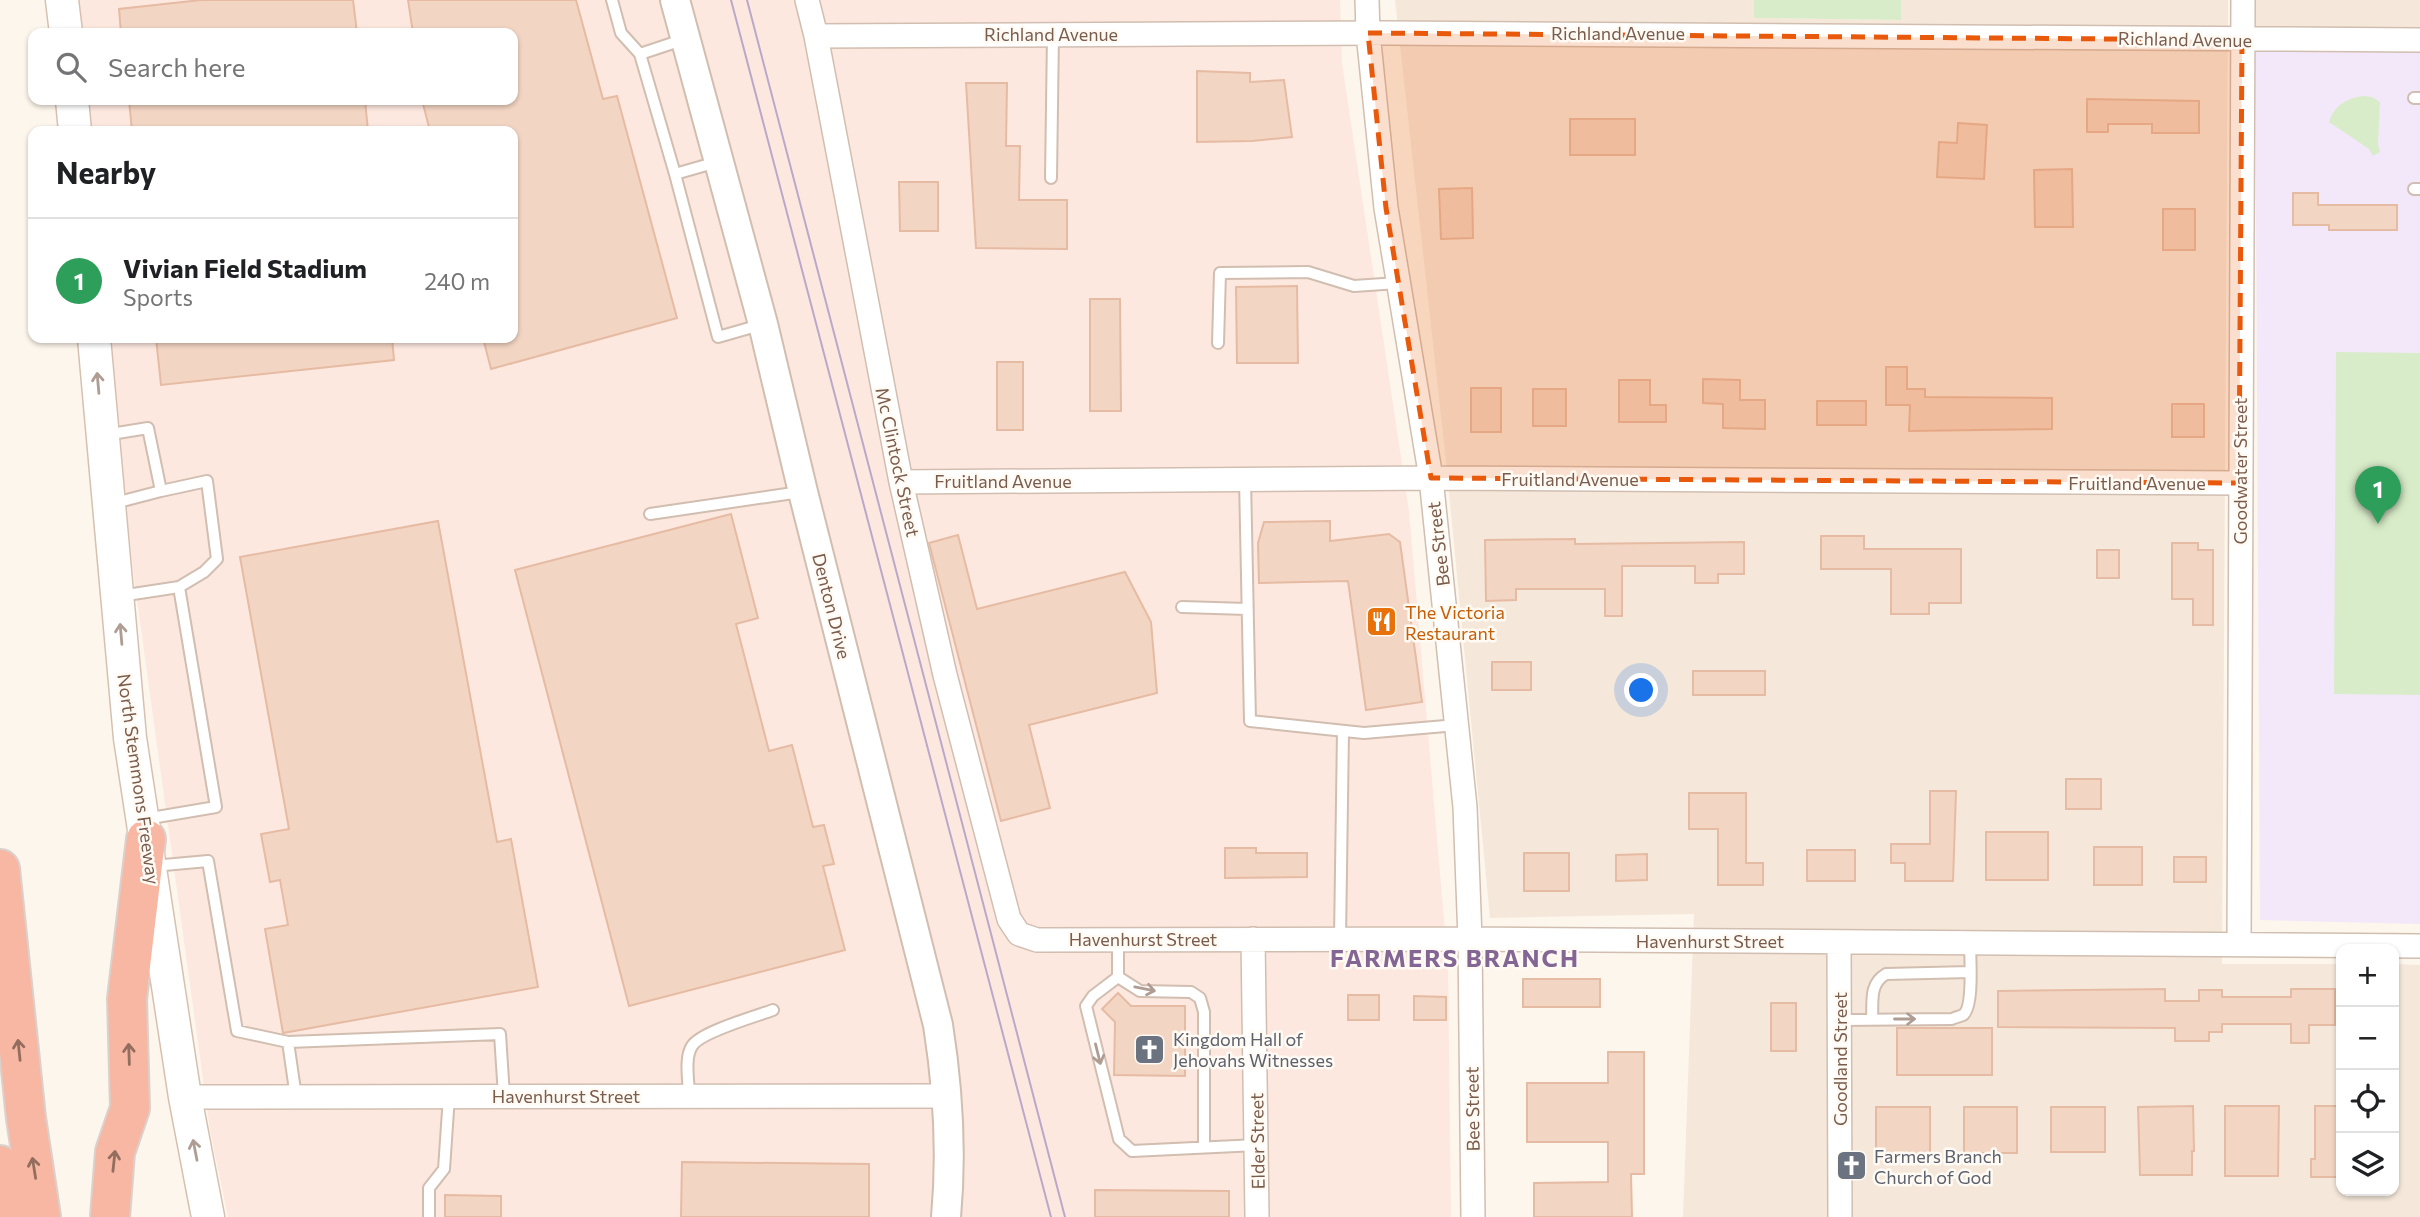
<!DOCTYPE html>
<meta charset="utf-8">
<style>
body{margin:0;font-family:Commissioner,sans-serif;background:#f6f6f6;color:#202124}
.controls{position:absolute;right:21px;bottom:21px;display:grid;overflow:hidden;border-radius:14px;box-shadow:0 2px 5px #0004}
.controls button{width:63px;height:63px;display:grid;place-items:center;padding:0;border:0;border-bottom:2px solid #e0e0e0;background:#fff;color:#202124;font:35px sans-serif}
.you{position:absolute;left:1642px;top:691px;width:24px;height:24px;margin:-18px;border:5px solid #fff;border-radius:50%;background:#1a73e8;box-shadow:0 0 0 10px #1a73e833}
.badge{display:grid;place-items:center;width:46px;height:46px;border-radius:50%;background:#d93025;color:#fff;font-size:23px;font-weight:700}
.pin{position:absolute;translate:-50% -58px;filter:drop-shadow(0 2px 4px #0008)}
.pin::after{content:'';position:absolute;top:37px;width:24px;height:21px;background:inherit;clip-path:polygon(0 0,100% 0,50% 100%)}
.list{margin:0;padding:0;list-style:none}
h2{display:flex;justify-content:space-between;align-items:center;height:91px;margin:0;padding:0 28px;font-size:30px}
h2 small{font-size:23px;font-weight:400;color:#757577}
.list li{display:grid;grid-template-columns:46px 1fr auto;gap:21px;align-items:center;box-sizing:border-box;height:126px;padding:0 28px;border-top:2px solid #e0e0e0}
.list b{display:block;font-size:26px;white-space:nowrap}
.list p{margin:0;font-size:23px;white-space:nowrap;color:#757577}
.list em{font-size:23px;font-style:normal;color:#757577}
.icon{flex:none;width:38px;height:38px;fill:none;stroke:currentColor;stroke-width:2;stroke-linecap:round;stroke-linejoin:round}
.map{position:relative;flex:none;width:2420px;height:1217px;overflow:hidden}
.search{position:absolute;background:#fff;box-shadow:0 2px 5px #0004;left:28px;top:28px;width:490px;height:77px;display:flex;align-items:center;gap:18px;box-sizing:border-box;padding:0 24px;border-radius:14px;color:#757577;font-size:26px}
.panel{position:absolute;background:#fff;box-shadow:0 2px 5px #0004;left:28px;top:126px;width:490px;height:217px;border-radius:14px}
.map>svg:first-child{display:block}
.residential{fill:#f5e8da}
.commercial{fill:#fde8e0}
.education{fill:#f3e8fa}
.green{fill:#d8ecc9}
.building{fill:#f3d5c3;stroke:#e6bba3;stroke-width:2}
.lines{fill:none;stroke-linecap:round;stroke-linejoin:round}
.service-casing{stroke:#d1beb0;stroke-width:14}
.minor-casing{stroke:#d1beb0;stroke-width:26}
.tertiary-casing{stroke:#d1beb0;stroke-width:32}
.secondary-casing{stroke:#d6c0b0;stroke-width:35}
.motorway-casing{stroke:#dad1cd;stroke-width:42}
.service{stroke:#fff;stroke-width:10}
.minor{stroke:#fff;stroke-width:23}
.tertiary{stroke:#fff;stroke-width:28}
.secondary{stroke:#fff;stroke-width:32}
.motorway{stroke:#f7b7a3;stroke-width:38}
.tram{stroke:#b9a8c9;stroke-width:2}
.oneway{stroke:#af9d94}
.oneway2{stroke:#936e5e}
.marked{fill:#e8590c;fill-opacity:0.2;stroke:#e8590c;stroke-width:5;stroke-dasharray:14 9;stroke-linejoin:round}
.labels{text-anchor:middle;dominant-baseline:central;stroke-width:5;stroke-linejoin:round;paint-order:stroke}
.street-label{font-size:18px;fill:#7a5c4d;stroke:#fffaf3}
.food-label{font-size:18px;fill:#c56008;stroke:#fffaf3;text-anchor:start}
.worship-label{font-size:18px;fill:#5b616d;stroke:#fffaf3;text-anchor:start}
.district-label{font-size:24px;font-weight:bold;letter-spacing:2px;fill:#846695;stroke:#fffaf3}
</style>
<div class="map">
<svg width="2420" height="1217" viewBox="0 0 2420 1217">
<rect width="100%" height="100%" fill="#fdf6ec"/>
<!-- residential -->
<path class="residential" d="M 1395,0 L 1754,0 L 1754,18 L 1901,20 L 1901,0 L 2228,0 L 2222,964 L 2341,964 L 2341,1191 L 2394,1191 L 2394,964 L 2420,965 L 2420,1217 L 1683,1217 L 1694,914 L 1490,918 L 1446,461 Z
M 2255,0 L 2420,0 L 2420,42 L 2255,40 Z"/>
<!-- commercial -->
<path class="commercial" d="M 76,0 L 1340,0 L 1342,63 L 1409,511 L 1448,966 L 1451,1217 L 228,1217 L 210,1130 L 133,571 L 109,338 L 513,338 L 513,131 L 89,131 L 86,100 L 513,100 L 513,33 L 79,33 Z"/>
<!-- education -->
<path class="education" d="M 2255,41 L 2420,42 L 2420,924 L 2260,920 Z"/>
<!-- green -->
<path class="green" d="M 1754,0 L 1901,0 L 1901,20 L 1754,18 Z
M 2363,96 L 2372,97 L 2380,102 L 2378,144 L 2380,152 L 2373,156 L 2369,149 L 2329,122 C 2334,106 2346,98 2363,96 Z
M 2336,352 L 2420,353 L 2420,695 L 2334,694 Z"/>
<!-- building -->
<path class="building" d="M 201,0 L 353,0 L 357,33 L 121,33 L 119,9 Z
M 408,0 L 576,0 L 603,99 L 617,96 L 677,318 L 491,369 L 483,338 L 513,338 L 513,131 L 430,131 L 422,100 L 513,100 L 513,33 L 413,33 Z
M 1197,71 L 1250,73 L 1250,82 L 1284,80 L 1292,137 L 1252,141 L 1197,142 Z
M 966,83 L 1007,83 L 1006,146 L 1020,146 L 1019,200 L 1067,200 L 1067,249 L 976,248 Z
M 2087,99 L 2199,101 L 2199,133 L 2152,133 L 2152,124 L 2108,124 L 2108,132 L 2087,132 Z
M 129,100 L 365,100 L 368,131 L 132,131 Z
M 1570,119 L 1635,119 L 1635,155 L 1570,155 Z
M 1958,123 L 1987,125 L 1984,179 L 1937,177 L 1939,142 L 1957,143 Z
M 2072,169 L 2073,227 L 2035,227 L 2034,170 Z
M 899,182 L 938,182 L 938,231 L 900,231 Z
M 1472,188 L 1473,238 L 1441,239 L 1439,189 Z
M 2293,193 L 2318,193 L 2318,205 L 2397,205 L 2397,230 L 2329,230 L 2329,225 L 2293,225 Z
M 2163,209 L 2195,209 L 2195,250 L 2163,250 Z
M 1297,286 L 1298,363 L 1237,363 L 1236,287 Z
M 1090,299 L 1120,299 L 1121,411 L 1090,411 Z
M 156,338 L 392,338 L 394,360 L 161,385 Z
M 997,362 L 1023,362 L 1023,430 L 997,430 Z
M 1886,367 L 1907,367 L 1907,389 L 1925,389 L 1925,397 L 2052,398 L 2052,429 L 1909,431 L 1910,405 L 1886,405 Z
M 1703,379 L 1740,380 L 1740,400 L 1765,400 L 1765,429 L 1723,428 L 1723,404 L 1703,403 Z
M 1619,380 L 1650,380 L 1650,405 L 1666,405 L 1666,422 L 1619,422 Z
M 1471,388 L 1501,388 L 1501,432 L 1471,432 Z
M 1533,389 L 1566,389 L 1566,426 L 1533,426 Z
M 1817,401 L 1866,401 L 1866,425 L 1817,425 Z
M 2172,404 L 2204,404 L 2204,437 L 2172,437 Z
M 731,514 L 758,618 L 736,624 L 769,751 L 792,745 L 813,827 L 824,825 L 834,864 L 823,866 L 845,950 L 629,1006 L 515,570 Z
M 438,521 L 497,842 L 511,839 L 538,987 L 283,1033 L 265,929 L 288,925 L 280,880 L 270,882 L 261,834 L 289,829 L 240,557 Z
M 1330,521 L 1330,541 L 1389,534 L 1400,542 L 1422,702 L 1366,710 L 1348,581 L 1259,583 L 1258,543 L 1264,522 Z
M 958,535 L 977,609 L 1125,572 L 1151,622 L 1157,693 L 1029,725 L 1050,808 L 1001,821 L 929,543 Z
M 1821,536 L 1864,536 L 1864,549 L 1961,549 L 1961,603 L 1929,603 L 1929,614 L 1891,614 L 1891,569 L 1821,569 Z
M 1575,539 L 1575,544 L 1744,542 L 1744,574 L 1718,574 L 1718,583 L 1695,583 L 1695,566 L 1622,566 L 1622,616 L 1605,616 L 1605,589 L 1516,589 L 1516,600 L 1486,601 L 1485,540 Z
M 2172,543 L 2198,543 L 2198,550 L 2213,550 L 2213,625 L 2193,625 L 2193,599 L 2172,599 Z
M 2097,550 L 2119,550 L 2119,578 L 2097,578 Z
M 1492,662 L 1531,662 L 1531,690 L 1492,690 Z
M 1693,671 L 1765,671 L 1765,695 L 1693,695 Z
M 2066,779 L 2101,779 L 2101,809 L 2066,809 Z
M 1930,791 L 1956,791 L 1953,881 L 1905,881 L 1905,863 L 1891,863 L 1891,844 L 1930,844 Z
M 1689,793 L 1746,793 L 1746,863 L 1763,863 L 1763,885 L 1718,885 L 1718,829 L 1689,829 Z
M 1986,832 L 2048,832 L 2048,880 L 1986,880 Z
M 2094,847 L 2142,847 L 2142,885 L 2094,885 Z
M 1225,848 L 1256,848 L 1256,853 L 1307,853 L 1307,877 L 1225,878 Z
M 1807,850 L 1855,850 L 1855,881 L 1807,881 Z
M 1524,853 L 1569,853 L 1569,891 L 1524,891 Z
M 1647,854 L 1647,880 L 1616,881 L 1616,855 Z
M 2174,857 L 2206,857 L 2206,882 L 2174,882 Z
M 1523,979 L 1600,979 L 1600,1007 L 1523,1007 Z
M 2165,989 L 2165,1001 L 2199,1001 L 2199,990 L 2222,990 L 2222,997 L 2291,997 L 2291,989 L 2335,989 L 2335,1025 L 2309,1025 L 2309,1043 L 2291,1043 L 2291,1024 L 2222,1024 L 2222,1032 L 2209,1032 L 2209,1041 L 2175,1041 L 2175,1028 L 1998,1027 L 1998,991 Z
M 1118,993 L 1131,1006 L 1185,1006 L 1185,1076 L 1114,1075 L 1115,1022 L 1102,1009 Z
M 1348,995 L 1379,995 L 1379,1020 L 1348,1020 Z
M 1414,996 L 1446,997 L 1446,1020 L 1414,1020 Z
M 1771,1003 L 1796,1003 L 1796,1051 L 1771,1051 Z
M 1897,1028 L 1992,1028 L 1992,1075 L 1897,1075 Z
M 1608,1052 L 1644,1052 L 1644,1174 L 1631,1174 L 1632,1217 L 1534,1217 L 1534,1183 L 1608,1182 L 1608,1142 L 1527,1142 L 1527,1083 L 1608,1083 Z
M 2193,1106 L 2194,1151 L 2192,1151 L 2192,1175 L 2140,1175 L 2138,1107 Z
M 2225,1106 L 2279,1106 L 2278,1176 L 2225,1176 Z
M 2315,1106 L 2341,1106 L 2341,1177 L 2311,1177 L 2311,1159 L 2315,1159 Z
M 1876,1107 L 1930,1107 L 1930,1154 L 1876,1154 Z
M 1964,1107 L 2017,1107 L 2017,1153 L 1964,1153 Z
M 2051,1107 L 2105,1107 L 2105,1152 L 2051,1152 Z
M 682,1162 L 869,1164 L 869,1217 L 681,1217 Z
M 1095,1190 L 1229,1191 L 1229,1217 L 1095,1217 Z
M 445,1195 L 501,1196 L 501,1217 L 445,1217 Z"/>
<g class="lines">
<defs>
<path id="service" d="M 612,0 L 621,33 L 640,54
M 2414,98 L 2420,98
M 717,162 L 675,174 L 718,337 L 760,325
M 675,174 L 640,54 L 685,39
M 1051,178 L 1053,34
M 2414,189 L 2420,189
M 1218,343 L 1220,273 L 1308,272 L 1354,286 L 1398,283
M 105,435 L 148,428 L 161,491 L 111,504
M 1245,479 L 1250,721 L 1364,733 L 1457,725
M 161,491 L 207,481 L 217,559 L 204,572 L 179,587
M 650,514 L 800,492
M 120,596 L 179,587 L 216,807 L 145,819
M 1182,607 L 1247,609
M 153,866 L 208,861 L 237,1031 L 288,1042 L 296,1097
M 1340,939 L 1343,731
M 1118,940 L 1118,977 L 1140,991 L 1191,992 L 1200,998 L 1204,1012 L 1204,1146
M 1118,977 L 1093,996 L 1086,1006 L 1119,1139 L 1132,1151 L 1257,1145
M 1872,1019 C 1873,1001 1869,984 1886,974 L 1970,972
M 1839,1020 L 1952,1019 C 1953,1018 1961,1016 1963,1015 C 1974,1007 1970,957 1970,943
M 288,1042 L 500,1034 L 504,1096
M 689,1096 C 689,1082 684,1058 692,1046 C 700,1032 757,1016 773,1010
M 429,1217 L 429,1188 L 444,1169 L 449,1096"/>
<path id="minor" d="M 807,0 L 816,36 L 901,482 L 945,675 L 1009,919 L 1019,934 L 1037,940 L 1470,939 L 2420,946
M 1367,0 L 1368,33 L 1386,208 L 1431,478 L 1465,807 L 1470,939 L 1473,1217
M 816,36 L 1387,33 L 2420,40
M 901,482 L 1431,478 L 2239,483
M 1253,939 L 1257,1217
M 1839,942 L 1840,1217
M 2239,943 L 2243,0
M 185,1097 L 947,1096"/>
<path id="tertiary" d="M 675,0 L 763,324 L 803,492 L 938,1025 C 948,1088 952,1152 946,1217"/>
<path id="secondary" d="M 62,0 L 66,33
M 72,100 L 75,131
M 94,338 L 130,738 L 185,1097 L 208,1217"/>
<path id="motorway" d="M 0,869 L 26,1118 L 41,1217
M 0,1165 L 9,1217
M 110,1217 L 115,1152 L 130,1108 L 127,999 L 146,839"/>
</defs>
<!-- service casing -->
<use href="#service" class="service-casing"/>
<!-- minor casing -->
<use href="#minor" class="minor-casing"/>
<!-- tertiary casing -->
<use href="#tertiary" class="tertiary-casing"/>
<!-- secondary casing -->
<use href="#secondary" class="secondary-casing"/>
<!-- motorway casing -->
<use href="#motorway" class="motorway-casing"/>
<!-- service -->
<use href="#service" class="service"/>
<!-- minor -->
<use href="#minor" class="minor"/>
<!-- tertiary -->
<use href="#tertiary" class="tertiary"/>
<!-- secondary -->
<use href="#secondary" class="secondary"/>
<!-- motorway -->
<use href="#motorway" class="motorway"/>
<!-- tram -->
<path class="tram" d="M 731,0 L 1051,1217
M 747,0 L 1065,1217"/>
</g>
<!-- one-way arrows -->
<defs><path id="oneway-shaft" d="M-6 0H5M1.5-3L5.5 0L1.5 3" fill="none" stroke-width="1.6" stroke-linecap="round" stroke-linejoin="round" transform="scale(1.75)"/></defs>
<g class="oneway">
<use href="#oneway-shaft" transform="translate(98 383) rotate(-95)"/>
<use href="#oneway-shaft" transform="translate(121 634) rotate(-95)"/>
<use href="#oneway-shaft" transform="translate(1145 989) rotate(11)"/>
<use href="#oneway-shaft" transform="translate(1905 1019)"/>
<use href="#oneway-shaft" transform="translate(1098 1054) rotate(76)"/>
<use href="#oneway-shaft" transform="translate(195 1150) rotate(-101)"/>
</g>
<g class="oneway2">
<use href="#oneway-shaft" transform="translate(19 1050) rotate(-96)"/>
<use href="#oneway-shaft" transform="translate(129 1054) rotate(-92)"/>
<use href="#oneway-shaft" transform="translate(114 1161) rotate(-84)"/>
<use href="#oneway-shaft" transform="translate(34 1168) rotate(-99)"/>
</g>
<!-- marked area -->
<path class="marked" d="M 1368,33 L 2242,40 L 2239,483 L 1431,478 L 1386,208 Z"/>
<!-- icons -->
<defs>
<symbol id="restaurant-square" viewBox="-11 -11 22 22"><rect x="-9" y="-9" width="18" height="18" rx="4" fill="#e8710a" stroke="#fffaf3"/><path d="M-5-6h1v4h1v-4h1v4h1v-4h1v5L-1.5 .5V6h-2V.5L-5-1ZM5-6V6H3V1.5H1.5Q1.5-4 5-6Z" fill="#fff"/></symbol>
<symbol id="church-square" viewBox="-11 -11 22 22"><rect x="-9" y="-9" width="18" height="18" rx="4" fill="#6b7280" stroke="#fffaf3"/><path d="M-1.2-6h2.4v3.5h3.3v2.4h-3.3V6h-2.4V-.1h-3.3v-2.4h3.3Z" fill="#fff"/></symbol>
</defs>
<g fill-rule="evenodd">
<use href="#restaurant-square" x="1364" y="604" width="35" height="35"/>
<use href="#church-square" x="1132" y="1032" width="35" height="35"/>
<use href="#church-square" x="1834" y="1148" width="35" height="35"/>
</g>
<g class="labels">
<!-- street labels -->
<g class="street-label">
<text x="1618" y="33">Richland Avenue</text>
<text x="1051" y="34">Richland Avenue</text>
<text transform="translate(2185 39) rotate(1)">Richland Avenue</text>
<text transform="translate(898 462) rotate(78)">Mc Clintock Street</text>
<text transform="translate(2240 471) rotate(-90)">Goodwater Street</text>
<text x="1570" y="479">Fruitland Avenue</text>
<text x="1003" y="481">Fruitland Avenue</text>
<text x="2137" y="483">Fruitland Avenue</text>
<text transform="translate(1438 544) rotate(-97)">Bee Street</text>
<text transform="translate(832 606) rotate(76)">Denton Drive</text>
<text transform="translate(139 779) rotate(82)">North Stemmons Freeway</text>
<text x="1143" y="939">Havenhurst Street</text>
<text x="1710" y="941">Havenhurst Street</text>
<text transform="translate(1840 1059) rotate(-90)">Goodland Street</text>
<text x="566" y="1096">Havenhurst Street</text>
<text transform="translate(1472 1109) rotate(-91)">Bee Street</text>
<text transform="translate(1257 1141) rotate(-91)">Elder Street</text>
</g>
<!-- food labels -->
<g class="food-label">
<text x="1405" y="612">The Victoria<tspan x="1405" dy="21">Restaurant</tspan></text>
</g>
<!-- worship labels -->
<g class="worship-label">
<text x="1173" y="1039">Kingdom Hall of<tspan x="1173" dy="21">Jehovahs Witnesses</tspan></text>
<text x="1874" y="1156">Farmers Branch<tspan x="1874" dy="21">Church of God</tspan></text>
</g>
<!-- district labels -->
<g class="district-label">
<text x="1455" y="957">FARMERS BRANCH</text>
</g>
</g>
</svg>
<div class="controls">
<button>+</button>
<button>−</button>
<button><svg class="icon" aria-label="locate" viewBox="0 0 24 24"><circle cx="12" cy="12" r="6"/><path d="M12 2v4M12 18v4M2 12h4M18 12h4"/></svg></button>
<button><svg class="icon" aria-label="layers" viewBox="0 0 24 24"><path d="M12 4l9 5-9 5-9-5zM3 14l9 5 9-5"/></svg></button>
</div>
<div class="you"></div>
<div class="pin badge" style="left:2378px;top:524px;background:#2e9e5b">1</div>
<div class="search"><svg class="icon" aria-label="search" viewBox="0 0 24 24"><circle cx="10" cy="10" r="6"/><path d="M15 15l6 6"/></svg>Search here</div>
<section class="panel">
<h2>Nearby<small></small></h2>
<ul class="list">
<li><span class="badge" style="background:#2e9e5b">1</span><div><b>Vivian Field Stadium</b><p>Sports</p></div><em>240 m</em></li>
</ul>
</section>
</div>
